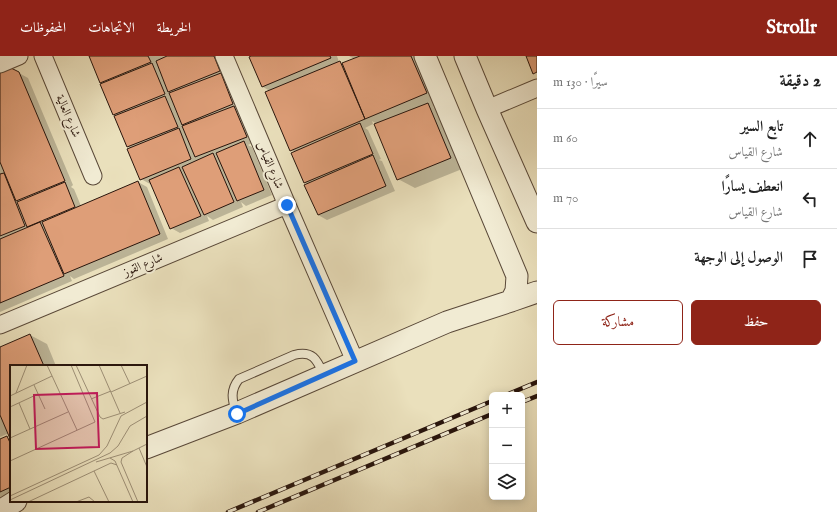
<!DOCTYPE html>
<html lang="ar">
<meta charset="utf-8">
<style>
body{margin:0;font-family:"IM FELL English",Amiri,serif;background:#f6f6f6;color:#222;direction:rtl}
.controls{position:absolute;right:12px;bottom:12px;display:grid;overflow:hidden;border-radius:6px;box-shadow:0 2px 10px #0003}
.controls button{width:36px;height:36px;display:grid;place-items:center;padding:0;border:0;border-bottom:1px solid #e0e0e0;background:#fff;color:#222;font:20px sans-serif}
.stop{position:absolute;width:12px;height:12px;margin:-9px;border:3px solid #1a73e8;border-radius:50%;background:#fff}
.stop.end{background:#1a73e8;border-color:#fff;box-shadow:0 1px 4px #0008}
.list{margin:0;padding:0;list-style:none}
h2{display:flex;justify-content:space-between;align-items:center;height:52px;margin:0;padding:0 16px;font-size:17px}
h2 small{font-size:13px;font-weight:400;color:#767676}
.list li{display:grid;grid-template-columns:26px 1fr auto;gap:12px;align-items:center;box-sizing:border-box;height:60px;padding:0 16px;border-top:1px solid #e0e0e0}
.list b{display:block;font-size:15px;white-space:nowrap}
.list p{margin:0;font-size:13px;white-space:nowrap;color:#767676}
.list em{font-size:13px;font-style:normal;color:#767676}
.actions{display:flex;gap:8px;padding:12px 16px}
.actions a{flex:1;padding:9px 0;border:1px solid #8f2418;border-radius:6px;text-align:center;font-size:14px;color:#8f2418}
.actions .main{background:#8f2418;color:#fff}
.icon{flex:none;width:22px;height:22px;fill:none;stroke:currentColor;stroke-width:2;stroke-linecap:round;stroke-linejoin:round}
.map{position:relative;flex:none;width:537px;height:456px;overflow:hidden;direction:ltr}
header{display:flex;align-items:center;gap:24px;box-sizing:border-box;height:56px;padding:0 20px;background:#8f2418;color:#fff}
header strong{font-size:19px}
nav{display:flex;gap:22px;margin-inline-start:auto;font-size:14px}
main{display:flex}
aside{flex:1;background:#fff}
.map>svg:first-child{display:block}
.shadow{fill:#0003}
.building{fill:#de9e78;stroke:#29150c}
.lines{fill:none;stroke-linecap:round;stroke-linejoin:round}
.service-casing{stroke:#594838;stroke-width:10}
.minor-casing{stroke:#594838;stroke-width:19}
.tertiary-casing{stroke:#594838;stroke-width:23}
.service{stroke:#f1ebd3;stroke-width:8}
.minor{stroke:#f1ebd3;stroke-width:17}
.tertiary{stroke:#f1ebd3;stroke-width:21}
.rail-casing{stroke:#29150c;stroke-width:4.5}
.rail{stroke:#f1ebd3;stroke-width:3;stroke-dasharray:9;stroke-linecap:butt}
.route{stroke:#1a73e8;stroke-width:5}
.labels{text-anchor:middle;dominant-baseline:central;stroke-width:4;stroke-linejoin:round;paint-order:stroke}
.street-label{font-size:12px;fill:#29150c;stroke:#f1ebd3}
.inset-road{fill:none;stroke:#9d8f76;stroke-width:1}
.view{fill:#c2185b;fill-opacity:0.15;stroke:#c2185b;stroke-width:2}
.inset-edge{fill:none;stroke:#29150c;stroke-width:2}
</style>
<header>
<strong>Strollr</strong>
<nav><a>الخريطة</a><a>الاتجاهات</a><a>المحفوظات</a></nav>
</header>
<main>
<aside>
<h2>2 دقيقة<small>سيرًا · 130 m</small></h2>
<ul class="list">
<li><svg class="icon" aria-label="ahead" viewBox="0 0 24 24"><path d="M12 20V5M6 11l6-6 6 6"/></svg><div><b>تابع السير</b><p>شارع القياس</p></div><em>60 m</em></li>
<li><svg class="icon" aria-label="left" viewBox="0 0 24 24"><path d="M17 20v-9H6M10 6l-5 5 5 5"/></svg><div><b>انعطف يسارًا</b><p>شارع القياس</p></div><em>70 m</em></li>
<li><svg class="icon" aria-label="arrive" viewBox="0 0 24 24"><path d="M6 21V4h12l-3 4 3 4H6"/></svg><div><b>الوصول إلى الوجهة</b></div></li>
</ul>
<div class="actions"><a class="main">حفظ</a><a>مشاركة</a></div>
</aside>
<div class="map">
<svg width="537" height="456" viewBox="0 0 537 456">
<rect width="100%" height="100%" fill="#eae0bc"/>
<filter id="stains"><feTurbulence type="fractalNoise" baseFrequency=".005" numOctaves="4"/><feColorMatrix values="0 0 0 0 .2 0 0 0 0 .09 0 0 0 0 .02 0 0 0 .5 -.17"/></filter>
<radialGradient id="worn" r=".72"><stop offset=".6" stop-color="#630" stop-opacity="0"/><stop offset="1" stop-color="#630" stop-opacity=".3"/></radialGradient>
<!-- shadow -->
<path class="shadow" d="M 90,0 L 220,0 L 255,86 L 248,89 L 252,91 L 272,139 L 246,150 L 241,146 L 243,151 L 213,164 L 207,160 L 209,165 L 180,177 L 171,172 L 151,128 L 150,128 L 141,123 L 131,92 L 128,91 L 117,60 L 114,58 L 103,28 L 100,26 Z
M 250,0 L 337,0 L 339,6 L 343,8 L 355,3 L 349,0 L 423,0 L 443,47 L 433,51 L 444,57 L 467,111 L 415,132 L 398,123 L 377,68 L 372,65 L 373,68 L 365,72 L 368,74 L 381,103 L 379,104 L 382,105 L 395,135 L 327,164 L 318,159 L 308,128 L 305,127 L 292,97 L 295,96 L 291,94 L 270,35 L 263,31 Z
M 19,17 L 28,22 L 73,129 L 71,131 L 74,133 L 81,150 L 138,126 L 147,131 L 168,183 L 74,223 L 70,220 L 72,225 L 0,256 L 0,18 Z
M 30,279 L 47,288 L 56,310 L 11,310 L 11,382 L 9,377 L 0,381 L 0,292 Z
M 7,381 L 11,384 L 11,445 L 0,452 L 0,384 Z"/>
<!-- building -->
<path class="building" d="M 89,0 L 148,0 L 151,6 L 100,27 Z
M 167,0 L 214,0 L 220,15 L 168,36 L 156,5 Z
M 251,0 L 330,0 L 331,2 L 262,31 L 249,1 Z
M 360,0 L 411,0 L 427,37 L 365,63 L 342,7 Z
M 526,0 L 537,0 L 537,16 L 533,18 Z
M 340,5 L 365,63 L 290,95 L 265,36 Z
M 152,7 L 165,38 L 113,59 L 100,28 Z
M 11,12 L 19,16 L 65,125 L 16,145 L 0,106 L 0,17 Z
M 221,17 L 233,48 L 182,69 L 169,37 Z
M 165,40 L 178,71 L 127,91 L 114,60 Z
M 428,47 L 451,102 L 397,124 L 374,68 Z
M 234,50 L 247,81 L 195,101 L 182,70 Z
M 360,67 L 373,98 L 304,127 L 291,97 Z
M 179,72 L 191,103 L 140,124 L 127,93 Z
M 244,85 L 264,134 L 237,145 L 216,97 Z
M 213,97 L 234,146 L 204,159 L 182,111 Z
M 373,99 L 386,130 L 318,159 L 304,129 Z
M 179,111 L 201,160 L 170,173 L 149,124 Z
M 4,117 L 25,170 L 0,180 L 0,118 Z
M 138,125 L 160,178 L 64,218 L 42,166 Z
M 65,126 L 75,151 L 27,171 L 17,146 Z
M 40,166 L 64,220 L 0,247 L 0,183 Z
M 30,278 L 44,310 L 11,310 L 11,385 L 0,359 L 0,291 Z
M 7,380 L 11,389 L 11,431 L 0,436 L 0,383 Z"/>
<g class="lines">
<defs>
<path id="service" d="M 236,356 C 232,344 230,334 239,323 L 294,299 C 313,294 317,304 324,319"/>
<path id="minor" d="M 43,0 L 93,120
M 224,0 L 287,149 L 355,305
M 0,8 L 19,0
M 487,53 L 537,32
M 0,269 L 287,149"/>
<path id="tertiary" d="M 465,0 L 487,53 L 537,166
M 511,245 L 537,236
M 146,392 L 237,357 L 447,266 L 511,245 L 516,235 L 517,220 L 425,0
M 0,455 L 16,445"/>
</defs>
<!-- service casing -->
<use href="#service" class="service-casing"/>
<!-- minor casing -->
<use href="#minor" class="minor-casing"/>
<!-- tertiary casing -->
<use href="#tertiary" class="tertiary-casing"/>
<!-- service -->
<use href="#service" class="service"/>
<!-- minor -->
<use href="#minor" class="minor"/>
<!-- tertiary -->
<use href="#tertiary" class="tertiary"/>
<defs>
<path id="rail" d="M 506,339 L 537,326
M 522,346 L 537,340
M 228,456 L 492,345
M 258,456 L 492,358"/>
</defs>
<!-- rail casing -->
<use href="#rail" class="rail-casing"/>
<!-- rail -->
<use href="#rail" class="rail"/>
</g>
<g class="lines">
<!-- route -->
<path class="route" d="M 237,358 L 355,305 L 287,149"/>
</g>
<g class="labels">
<!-- street labels -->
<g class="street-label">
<text transform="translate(68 60) rotate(67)">شارع العالية</text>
<text transform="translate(270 109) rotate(67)">شارع القياس</text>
<text transform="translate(143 209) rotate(-23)">شارع القوز</text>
</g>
</g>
<!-- overview -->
<g transform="translate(10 309)">
<rect width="137" height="137" fill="#eae0bc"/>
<path class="inset-road" d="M 37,0 L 67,65M 66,0 L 90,52 L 93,54 L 115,47M 89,0 L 110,48M 111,0 L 120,19M 24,20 L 35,44M 101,27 L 137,11M 6,28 L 17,0M 0,31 L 42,11M 81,34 L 101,26M 9,38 L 20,64M 0,42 L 28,29M 0,73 L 58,47M 129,83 L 137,102M 123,86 L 112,93 L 111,97 L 128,137M 100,93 L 105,96 L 123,137M 0,96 L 85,57 L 61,0M 86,97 L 123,86 L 137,79M 84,106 L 99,137M 0,131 L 89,90 L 97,81 L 111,51 L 137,37M 0,135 L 100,88 L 108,81 L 120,61 L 137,51M 18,137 L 101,98 L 107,100M 66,137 L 79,132 L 85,137"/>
<path class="view" d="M 87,28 L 89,82 L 26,84 L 24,30 Z"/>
<rect width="137" height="137" class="inset-edge"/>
</g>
<rect width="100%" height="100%" filter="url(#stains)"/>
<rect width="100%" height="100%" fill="url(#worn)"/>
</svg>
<div class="controls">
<button>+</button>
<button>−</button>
<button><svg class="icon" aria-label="layers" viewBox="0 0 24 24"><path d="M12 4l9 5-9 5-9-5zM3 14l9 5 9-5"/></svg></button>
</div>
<div class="stop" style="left:237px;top:358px"></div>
<div class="stop end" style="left:287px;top:149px"></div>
</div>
</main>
